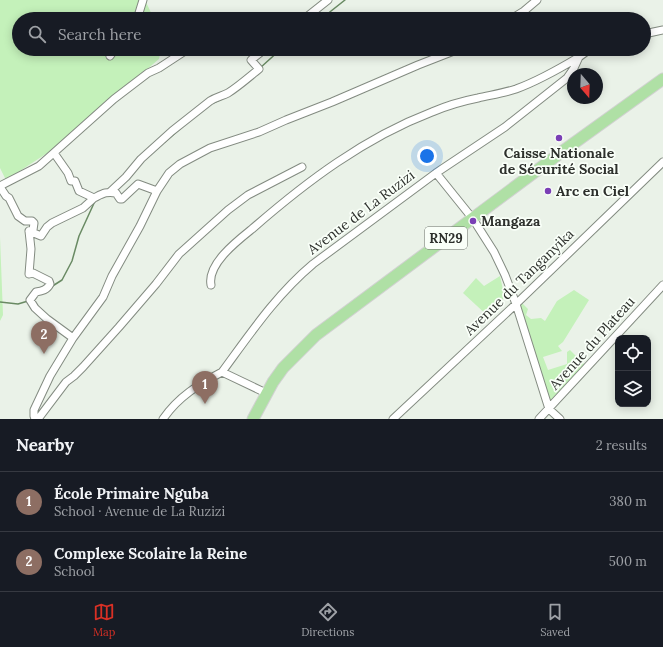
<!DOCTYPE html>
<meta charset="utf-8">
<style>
body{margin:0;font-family:Lora,serif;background:#242831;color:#f1f3f6}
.controls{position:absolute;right:12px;bottom:12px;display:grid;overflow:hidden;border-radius:8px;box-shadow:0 2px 10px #0003}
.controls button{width:36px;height:36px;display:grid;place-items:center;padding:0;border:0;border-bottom:1px solid #363941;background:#171b24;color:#f1f3f6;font:20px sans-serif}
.compass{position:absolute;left:567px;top:68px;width:36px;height:36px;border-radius:50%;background:#171b24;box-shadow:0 2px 10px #0003;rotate:161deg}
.you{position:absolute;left:427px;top:156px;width:14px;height:14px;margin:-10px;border:3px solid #fff;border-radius:50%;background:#1a73e8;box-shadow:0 0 0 6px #1a73e833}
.badge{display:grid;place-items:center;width:26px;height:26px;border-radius:50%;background:#d93025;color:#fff;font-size:13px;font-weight:700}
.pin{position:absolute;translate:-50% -33px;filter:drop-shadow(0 1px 2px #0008)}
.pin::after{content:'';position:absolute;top:21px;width:14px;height:12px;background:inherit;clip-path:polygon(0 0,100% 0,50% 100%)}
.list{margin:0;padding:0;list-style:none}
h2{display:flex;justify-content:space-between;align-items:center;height:52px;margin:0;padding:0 16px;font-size:17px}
h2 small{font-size:13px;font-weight:400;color:#9ea1a6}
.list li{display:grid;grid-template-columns:26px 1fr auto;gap:12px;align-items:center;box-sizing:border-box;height:60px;padding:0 16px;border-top:1px solid #363941}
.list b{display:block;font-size:15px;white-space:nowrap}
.list p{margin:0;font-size:13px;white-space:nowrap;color:#9ea1a6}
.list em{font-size:13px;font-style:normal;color:#9ea1a6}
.icon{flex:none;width:22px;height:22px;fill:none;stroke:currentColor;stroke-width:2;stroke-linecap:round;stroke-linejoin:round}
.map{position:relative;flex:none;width:663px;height:419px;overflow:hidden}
.search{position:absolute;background:#171b24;box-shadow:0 2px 10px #0003;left:12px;right:12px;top:12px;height:44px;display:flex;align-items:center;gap:10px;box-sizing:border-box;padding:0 14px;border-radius:22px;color:#9ea1a6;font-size:15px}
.sheet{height:172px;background:#171b24}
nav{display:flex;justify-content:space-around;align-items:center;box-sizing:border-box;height:56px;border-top:1px solid #363941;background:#171b24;font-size:11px;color:#9ea1a6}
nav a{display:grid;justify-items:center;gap:2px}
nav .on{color:#d93025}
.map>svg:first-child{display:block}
.green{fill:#c4f1ba}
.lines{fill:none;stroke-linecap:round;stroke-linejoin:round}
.stream{stroke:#698a63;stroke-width:1.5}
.minor-casing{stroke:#838b81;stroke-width:9}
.primary-casing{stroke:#d1d1d1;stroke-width:13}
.minor{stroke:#fff;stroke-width:7}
.primary{stroke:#afe0a5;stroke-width:11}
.poi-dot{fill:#7a3fb5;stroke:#f9fff8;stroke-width:1.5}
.labels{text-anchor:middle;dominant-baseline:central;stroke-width:3.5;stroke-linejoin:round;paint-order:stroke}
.shield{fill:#f9fff8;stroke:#6a6e69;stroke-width:1}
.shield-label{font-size:13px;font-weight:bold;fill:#2d302c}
.poi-label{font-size:14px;font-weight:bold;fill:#2d302c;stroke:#f9fff8;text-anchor:start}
.street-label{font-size:14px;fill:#2d302c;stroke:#f9fff8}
</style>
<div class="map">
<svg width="663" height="419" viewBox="0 0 663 419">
<rect width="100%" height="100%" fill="#eaf2e8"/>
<!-- green -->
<path class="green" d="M 0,0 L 145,0 L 154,19 L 19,19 L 19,49 L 161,49 L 159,59 L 55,148 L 6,180 L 0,168 Z
M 0,237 L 3,315 L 0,321 Z
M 500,276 C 505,299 507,300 490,318 L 463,293 L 476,278 L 484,286 Z
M 574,290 L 589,300 L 563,342 L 558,346 L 562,351 L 543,357 L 548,370 L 567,364 L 567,352 L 570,350 L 585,365 L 550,401 L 519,307 L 522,303 L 528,309 L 526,315 L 531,319 L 541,318 L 545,321 L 557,301 Z"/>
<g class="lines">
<!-- stream -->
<path class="stream" d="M 321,19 L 345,0
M 260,68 L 281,49
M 213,103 L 222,99
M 165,142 L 180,129
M 51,287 L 62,280 L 72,261 L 79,236 L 95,201
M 0,302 L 18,304 L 28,301"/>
<defs>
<path id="minor" d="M 136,19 L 139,13 L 143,0
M 304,19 L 328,0
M 511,19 L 524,11 L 537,0
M 644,34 L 663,30
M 110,56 L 115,49
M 54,153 L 68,173 L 71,181 L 75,181 L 79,191 L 94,198 C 102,194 106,191 116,193 L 120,199 L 122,199 L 138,184 L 157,191
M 436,173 L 473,219 L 494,252 L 505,275 L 516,304 L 549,409 L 560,419
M 0,186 L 39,166 L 114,99 L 148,73 L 159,68 L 188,49
M 0,187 L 6,196 L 9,198 L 18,216 L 25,221 L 32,221 L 34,223 L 33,230 L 29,231 L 31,249 L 29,274 L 33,273 L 49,281 L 50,284 C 47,290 42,291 36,292 L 30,300 L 35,308 L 47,319 L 73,338
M 110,192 L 126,177 L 141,159 L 172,131 L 210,101 C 216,97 222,96 228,93 C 239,86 249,77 259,69 L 251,60 L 265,49
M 29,231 L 41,236 L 47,227 L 52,223 L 83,208 L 94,198
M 211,285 C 207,264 237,241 252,229 C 306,182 364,138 432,112 C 446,106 463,101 478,98 C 491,95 504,93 516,89 C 538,81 559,69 579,57
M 222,372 C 250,334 276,295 313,264 L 436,173 L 505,127 L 567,78 L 574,68 L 579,57 L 590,49
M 35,419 L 34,416 L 34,410 L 50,376 L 73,338 L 103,297 L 112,276 L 140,226 L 157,191 L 169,173 L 180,164 L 210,148 L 259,132 L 286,120 L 332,102 L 418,65 L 459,49
M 38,419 L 66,382 L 74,376 L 83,367 L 119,327 L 156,284 L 179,254 L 228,210 L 248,195 L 302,167
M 163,419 C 178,397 199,384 222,372 L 266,393
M 393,419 L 516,304 L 663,162
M 539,419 L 663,285"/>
<path id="primary" d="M 253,419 L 273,382 L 283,368 L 316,335 L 563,151 L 663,79"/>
</defs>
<!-- minor casing -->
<use href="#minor" class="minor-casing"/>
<!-- primary casing -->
<use href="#primary" class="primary-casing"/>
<!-- minor -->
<use href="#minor" class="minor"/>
<!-- primary -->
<use href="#primary" class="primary"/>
</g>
<!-- markers -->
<g class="poi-dot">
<circle cx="559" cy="138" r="4"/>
<circle cx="548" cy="191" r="4"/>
<circle cx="473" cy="221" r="4"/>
</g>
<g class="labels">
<!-- shield labels -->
<rect class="shield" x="425" y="227" width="42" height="22" rx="3"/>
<g class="shield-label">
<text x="446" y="238">RN29</text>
</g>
<!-- poi labels -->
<g class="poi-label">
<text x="559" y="153" text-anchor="middle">Caisse Nationale<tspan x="559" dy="16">de Sécurité Social</tspan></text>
<text x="556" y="191">Arc en Ciel</text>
<text x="481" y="221">Mangaza</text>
</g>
<!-- street labels -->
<g class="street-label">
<text transform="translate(361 212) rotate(-37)">Avenue de La Ruzizi</text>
<text transform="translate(519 282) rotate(-44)">Avenue du Tanganyika</text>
<text transform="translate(592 343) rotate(-48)">Avenue du Plateau</text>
</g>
</g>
</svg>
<div class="controls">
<button><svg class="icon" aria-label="locate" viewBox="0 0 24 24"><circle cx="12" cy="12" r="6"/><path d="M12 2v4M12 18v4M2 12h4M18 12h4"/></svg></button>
<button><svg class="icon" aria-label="layers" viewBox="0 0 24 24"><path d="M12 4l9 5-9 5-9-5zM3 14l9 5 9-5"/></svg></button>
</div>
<svg class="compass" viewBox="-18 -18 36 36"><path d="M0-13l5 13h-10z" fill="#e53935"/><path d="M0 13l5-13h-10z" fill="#9ea1a6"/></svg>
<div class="you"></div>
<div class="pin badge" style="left:205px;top:404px;background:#8d6e63">1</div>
<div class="pin badge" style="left:44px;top:354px;background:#8d6e63">2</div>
<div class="search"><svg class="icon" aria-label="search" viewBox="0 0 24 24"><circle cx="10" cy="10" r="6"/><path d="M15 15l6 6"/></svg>Search here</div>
</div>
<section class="sheet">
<h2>Nearby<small>2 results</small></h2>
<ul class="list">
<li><span class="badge" style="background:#8d6e63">1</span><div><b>École Primaire Nguba</b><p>School · Avenue de La Ruzizi</p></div><em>380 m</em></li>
<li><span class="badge" style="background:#8d6e63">2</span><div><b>Complexe Scolaire la Reine</b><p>School</p></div><em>500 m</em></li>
</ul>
</section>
<nav>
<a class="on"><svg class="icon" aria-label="map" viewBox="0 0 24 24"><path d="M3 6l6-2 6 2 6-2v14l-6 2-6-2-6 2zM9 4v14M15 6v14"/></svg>Map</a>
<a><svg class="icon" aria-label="directions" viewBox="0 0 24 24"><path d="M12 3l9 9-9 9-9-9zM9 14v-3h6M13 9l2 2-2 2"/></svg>Directions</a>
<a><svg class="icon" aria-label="saved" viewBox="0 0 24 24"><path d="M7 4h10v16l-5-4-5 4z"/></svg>Saved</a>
</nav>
